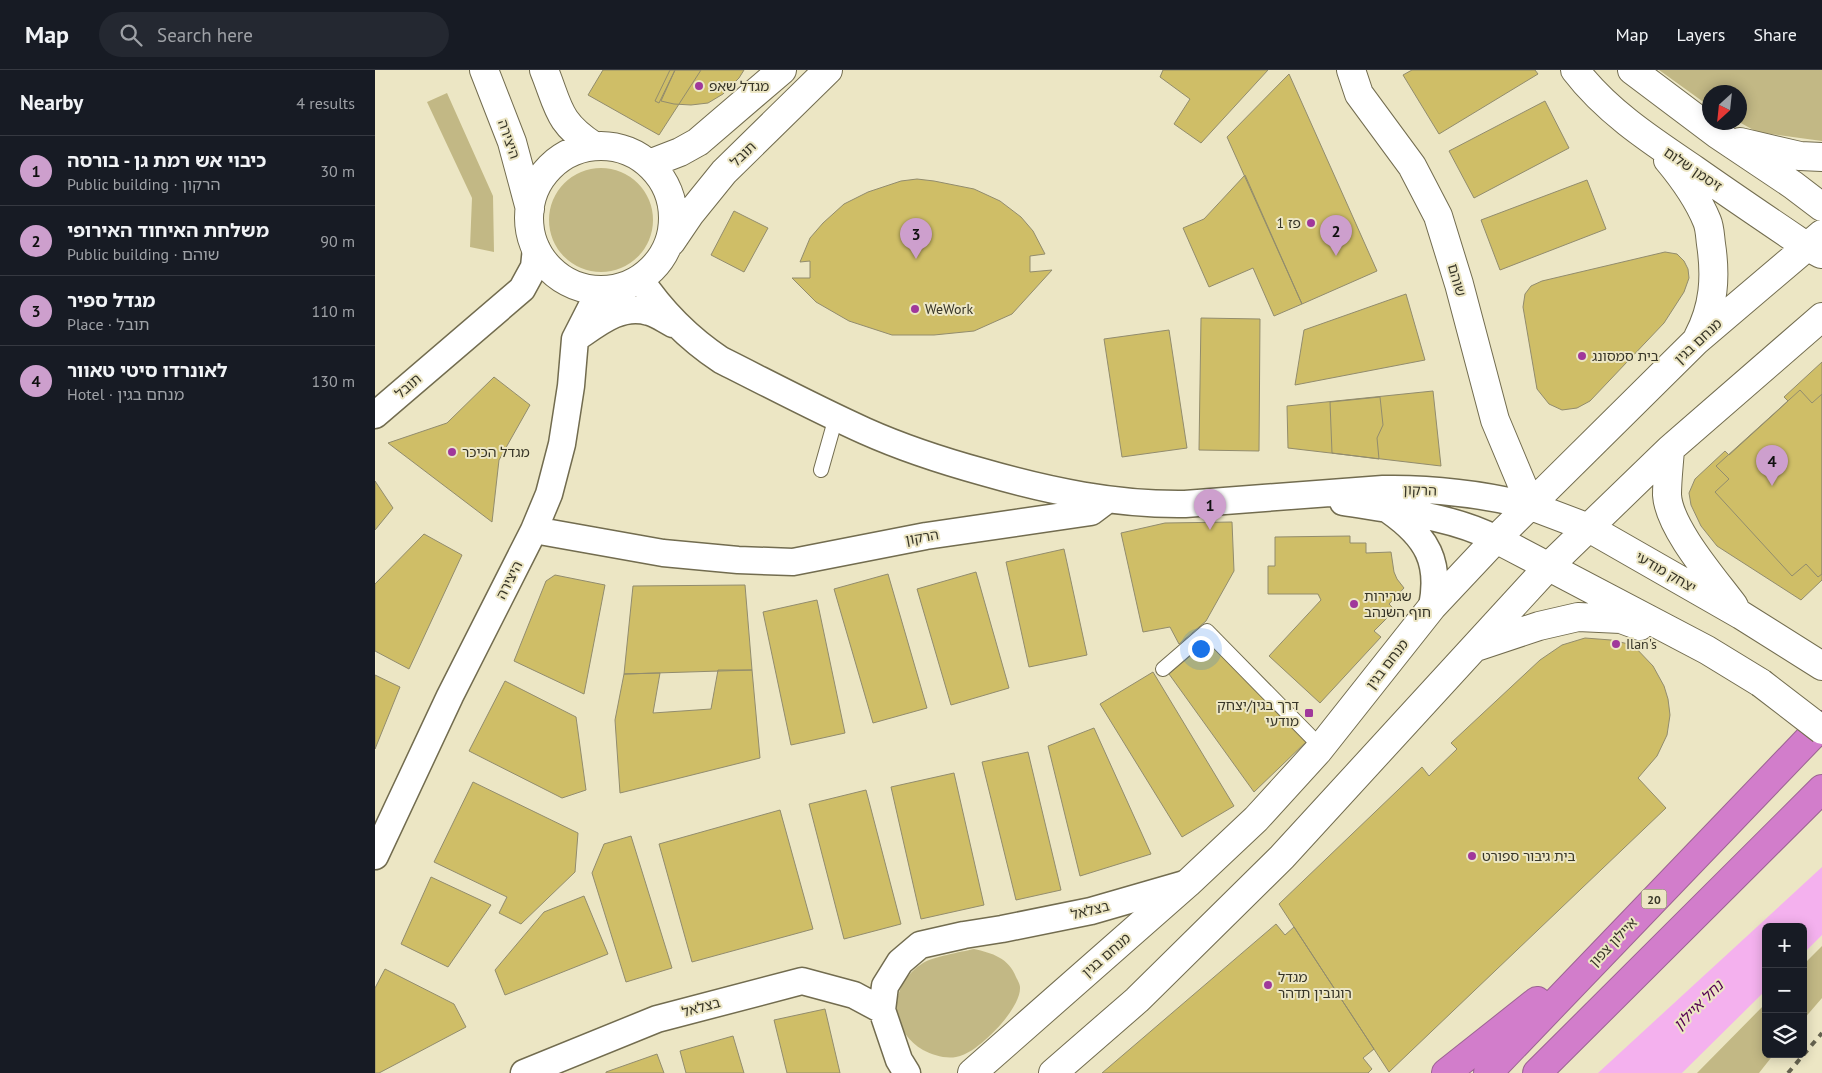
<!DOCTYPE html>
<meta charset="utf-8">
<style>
body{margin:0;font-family:"PT Sans","Noto Sans Hebrew",sans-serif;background:#242831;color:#f1f3f6}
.controls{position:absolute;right:15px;bottom:15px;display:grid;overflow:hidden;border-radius:8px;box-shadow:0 2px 12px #0003}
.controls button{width:45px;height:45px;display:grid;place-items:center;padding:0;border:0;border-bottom:1px solid #363941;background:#171b24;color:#f1f3f6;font:25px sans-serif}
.compass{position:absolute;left:1327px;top:15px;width:45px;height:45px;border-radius:50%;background:#171b24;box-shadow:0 2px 12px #0003;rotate:207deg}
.you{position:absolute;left:825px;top:578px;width:18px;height:18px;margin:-12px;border:4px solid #fff;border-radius:50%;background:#1a73e8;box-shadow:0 0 0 8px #1a73e833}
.badge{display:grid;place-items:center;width:32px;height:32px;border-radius:50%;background:#cd9fcd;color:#111;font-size:16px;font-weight:700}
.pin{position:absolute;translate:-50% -41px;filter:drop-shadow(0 1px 2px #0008)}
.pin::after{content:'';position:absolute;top:26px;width:18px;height:15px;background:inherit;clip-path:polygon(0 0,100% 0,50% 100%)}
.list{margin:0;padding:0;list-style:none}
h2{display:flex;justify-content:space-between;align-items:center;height:65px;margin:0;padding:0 20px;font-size:21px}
h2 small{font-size:16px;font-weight:400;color:#9ea1a6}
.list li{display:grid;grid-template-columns:32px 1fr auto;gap:15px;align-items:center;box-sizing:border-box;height:70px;padding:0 20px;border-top:1px solid #363941}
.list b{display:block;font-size:19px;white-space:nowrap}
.list p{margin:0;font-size:16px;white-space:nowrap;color:#9ea1a6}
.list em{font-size:16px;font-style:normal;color:#9ea1a6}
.icon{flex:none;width:28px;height:28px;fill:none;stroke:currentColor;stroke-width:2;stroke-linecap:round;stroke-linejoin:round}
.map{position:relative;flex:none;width:1447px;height:1003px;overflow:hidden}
header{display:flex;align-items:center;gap:30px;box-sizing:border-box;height:70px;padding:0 25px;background:#171b24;border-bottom:1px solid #363941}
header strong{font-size:24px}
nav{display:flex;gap:28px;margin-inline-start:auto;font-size:18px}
.search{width:350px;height:45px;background:#242831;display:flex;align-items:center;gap:12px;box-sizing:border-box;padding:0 18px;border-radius:28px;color:#9ea1a6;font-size:19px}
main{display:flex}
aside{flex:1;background:#171b24}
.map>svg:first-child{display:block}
.green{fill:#c2b885}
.water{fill:#f4b1ee}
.building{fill:#cfbe67;stroke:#928c6d}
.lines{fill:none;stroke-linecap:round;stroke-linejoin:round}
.service-casing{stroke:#726c4f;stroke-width:16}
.minor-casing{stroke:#726c4f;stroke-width:29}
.tertiary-casing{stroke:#726c4f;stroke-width:30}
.motorway-casing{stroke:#9c6492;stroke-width:30}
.service{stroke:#fff;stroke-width:14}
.minor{stroke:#fff;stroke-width:26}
.tertiary{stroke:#fff;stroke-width:28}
.motorway{stroke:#d27dcb;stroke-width:28}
.rail{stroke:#65624f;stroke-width:4;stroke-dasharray:6 6;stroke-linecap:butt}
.tertiary-bridge-casing{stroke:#726c4f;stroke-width:30;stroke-linecap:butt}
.tertiary-bridge{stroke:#fff;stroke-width:28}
.poi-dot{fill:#a0389b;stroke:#ece6c4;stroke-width:2}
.labels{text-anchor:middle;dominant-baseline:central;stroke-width:4;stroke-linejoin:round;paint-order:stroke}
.shield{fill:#ece6c4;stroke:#6d6a56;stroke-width:1}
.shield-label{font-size:12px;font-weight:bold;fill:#373527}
.poi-label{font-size:14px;fill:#373527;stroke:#ece6c4;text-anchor:start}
.street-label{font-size:14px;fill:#373527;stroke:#ece6c4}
.water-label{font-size:15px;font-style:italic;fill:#550252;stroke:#ece6c4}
</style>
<header>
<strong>Map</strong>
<div class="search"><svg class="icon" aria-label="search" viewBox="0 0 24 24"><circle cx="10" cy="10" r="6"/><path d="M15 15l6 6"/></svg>Search here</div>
<nav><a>Map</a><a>Layers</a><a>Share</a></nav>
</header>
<main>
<aside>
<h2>Nearby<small>4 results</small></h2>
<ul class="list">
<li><span class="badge">1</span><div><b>כיבוי אש רמת גן - בורסה</b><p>Public building · הרקון</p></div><em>30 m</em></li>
<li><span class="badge">2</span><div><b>משלחת האיחוד האירופי</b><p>Public building · שוהם</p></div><em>90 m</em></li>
<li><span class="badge">3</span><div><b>מגדל ספיר</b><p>Place · תובל</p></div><em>110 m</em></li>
<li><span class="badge">4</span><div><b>לאונרדו סיטי טאוור</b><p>Hotel · מנחם בגין</p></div><em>130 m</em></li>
</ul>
</aside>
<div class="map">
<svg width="1447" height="1003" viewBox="0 0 1447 1003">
<rect width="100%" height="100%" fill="#ece6c4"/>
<!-- green -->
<path class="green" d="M 1284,0 L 1447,0 L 1447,71 L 1382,62 L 1364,52 L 1364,22 L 1334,22 L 1334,36 Z
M 72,23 L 118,126 L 119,182 L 95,177 L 97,128 L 52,32 Z
M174 150a52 52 0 1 1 104 0a52 52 0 1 1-104 0Z
M 1447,876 L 1447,928 L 1428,950 L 1428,895 Z
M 599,879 C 617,883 634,888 641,907 C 642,909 645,914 645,917 C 646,934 622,960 610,970 C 602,977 592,985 581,987 C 570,989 558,985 548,980 C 513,959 513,915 548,893 C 557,887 586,882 599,879 Z
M 1391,933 L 1391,984 L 1399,984 L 1384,1003 L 1322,1003 Z"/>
<!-- water -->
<path class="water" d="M 1447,797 L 1447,865 L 1428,884 L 1428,857 L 1391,857 L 1391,920 L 1307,1003 L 1223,1003 Z"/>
<!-- building -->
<path class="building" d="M 228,0 L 326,0 L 284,65 L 213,25 Z
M 295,0 L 300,0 L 284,33 L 280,31 Z
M 300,0 L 369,0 L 364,8 L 348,24 L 333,33 L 316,35 L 299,34 L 286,31 Z
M 788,0 L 893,0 L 826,73 L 799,54 L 815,29 L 785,7 Z
M 1037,0 L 1160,0 L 1163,4 L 1064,64 L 1028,5 Z
M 914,4 L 1002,201 L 927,234 L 852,67 Z
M 1170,31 L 1194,78 L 1099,128 L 1074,81 Z
M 870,105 L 927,234 L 899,246 L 878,198 L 834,217 L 808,158 L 829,149 Z
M 542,109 L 559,111 L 599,119 L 625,131 L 646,147 L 658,161 L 670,184 L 655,186 L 655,202 L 677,200 L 637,244 L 599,261 L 559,265 L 517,265 L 474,251 L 441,232 L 417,208 L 435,208 L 435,191 L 425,192 L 435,168 L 448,153 L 469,134 L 493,122 L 526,111 Z
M 1212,110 L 1231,159 L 1125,200 L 1106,150 Z
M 359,141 L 393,158 L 369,202 L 336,185 Z
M 1290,182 L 1302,184 L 1309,191 L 1313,199 L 1314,208 L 1309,222 L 1289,253 L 1215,331 L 1202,338 L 1187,340 L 1174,334 L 1162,319 L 1148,237 L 1150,224 L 1156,216 L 1167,211 Z
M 1031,224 L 1050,290 L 920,315 L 929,260 Z
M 826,248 L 885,249 L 884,381 L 824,380 Z
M 794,260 L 812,378 L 747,387 L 729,269 Z
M 1447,292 L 1447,510 L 1426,530 L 1342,476 L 1326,456 L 1316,435 L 1314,423 L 1320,409 L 1350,381 L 1354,385 L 1399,344 L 1413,331 L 1409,327 Z
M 119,307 L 155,335 L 124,390 L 117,452 L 13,373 L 72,353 Z
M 1425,320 L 1437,333 L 1447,324 L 1447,504 L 1443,507 L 1431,494 L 1417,506 L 1340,422 L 1354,409 L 1341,396 Z
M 1058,321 L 1066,396 L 913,378 L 912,336 Z
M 1005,327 L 1008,355 L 1002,368 L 1004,389 L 957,383 L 955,332 Z
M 0,411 L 18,438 L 0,460 Z
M 857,452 L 859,501 L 831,551 L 804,574 L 795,557 L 768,562 L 746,463 L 790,453 Z
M 49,464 L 87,485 L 34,599 L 0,581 L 0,514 Z
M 975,466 L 975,473 L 991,473 L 991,483 L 1016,482 L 1019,502 L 1022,509 L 1029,518 L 1014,534 L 1020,540 L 999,561 L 1006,567 L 945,633 L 894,586 L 946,530 L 943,524 L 893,524 L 893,496 L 900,496 L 900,467 Z
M 689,479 L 712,585 L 654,597 L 631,492 Z
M 601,502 L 634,618 L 576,635 L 542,519 Z
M 513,504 L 552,638 L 498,653 L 459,519 Z
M 180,505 L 230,515 L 209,624 L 139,591 L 171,511 Z
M 370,515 L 377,600 L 249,604 L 258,516 Z
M 442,530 L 470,663 L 416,675 L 388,542 Z
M 1210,568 L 1236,570 L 1258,575 L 1278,596 L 1289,616 L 1293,629 L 1295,645 L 1292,665 L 1282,686 L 1263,708 L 1291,738 L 1014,1002 L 904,834 L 1047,697 L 1054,706 L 1082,679 L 1076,673 L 1165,590 L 1187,575 Z
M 833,571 L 931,672 L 879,722 L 794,604 Z
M 343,600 L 377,600 L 385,688 L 245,723 L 240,650 L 249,604 L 285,603 L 278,643 L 336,639 Z
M 778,602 L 859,736 L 807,767 L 725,634 Z
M 0,605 L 25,617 L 0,679 Z
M 130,611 L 201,647 L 211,720 L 187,728 L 94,681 Z
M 719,658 L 776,784 L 705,806 L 673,676 Z
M 653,682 L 686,820 L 641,830 L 607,692 Z
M 579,703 L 609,835 L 546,849 L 516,717 Z
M 98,712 L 203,763 L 200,802 L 146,854 L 124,843 L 132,827 L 59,792 Z
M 491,720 L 526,854 L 469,869 L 434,734 Z
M 405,740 L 438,859 L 317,892 L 284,774 Z
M 256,766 L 297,898 L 251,912 L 217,803 L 229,774 Z
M 56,807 L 116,835 L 73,897 L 26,874 Z
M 209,826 L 233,884 L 130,925 L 120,900 L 169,842 Z
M 901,854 L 910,865 L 919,857 L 999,979 L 988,988 L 997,999 L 993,1003 L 727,1003 Z
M 10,899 L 79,934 L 91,957 L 4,1003 L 0,1003 L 0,918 Z
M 450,939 L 465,1003 L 412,1003 L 399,950 Z
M 358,966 L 369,1003 L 311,1003 L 305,981 Z
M 282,984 L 289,1003 L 231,1003 L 231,1002 Z"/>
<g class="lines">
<defs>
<path id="service" d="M 446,400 L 461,347
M 788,599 L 832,561 L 946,677"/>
<path id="minor" d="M 265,209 C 287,242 313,268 346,290 C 394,314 441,339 490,361 C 528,378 568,391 608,402 C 674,421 741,435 810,434 L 1008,419 C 1059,418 1107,424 1156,436
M 200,269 C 222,254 246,233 274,242 C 282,244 290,250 298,254
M 0,345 L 147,219 L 159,197 L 161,178
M 968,432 C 1017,440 1077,446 1121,469
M 1015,441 C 1052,467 1066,492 1057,537
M 159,460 L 288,483 L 363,490 L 418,492 L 551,466 L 716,442 L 732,430
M 0,786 L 75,626 L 159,460 L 174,424 L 187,374 L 196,316 L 200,269 L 225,220
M 149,1003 L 282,949 L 427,911 L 479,925 L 507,940
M 532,1003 L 524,990 L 507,940 L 510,916 L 525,892 L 545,875 L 589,865 L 627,859 L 716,841 L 813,813"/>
<path id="tertiary" d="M 109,0 L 137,72 L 155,139
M 169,0 C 184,37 182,52 219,76
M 976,0 L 984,24 L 1037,96 L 1063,146 L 1084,214 L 1120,350 L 1156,436
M 1200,0 C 1232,42 1277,71 1320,100 C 1357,126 1394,151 1431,176 L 1446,184
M 1257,0 L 1342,64 L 1418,115 L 1447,137
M 1365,72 L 1425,86 L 1447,87
M154 148a72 72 0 1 1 144 0a72 72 0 1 1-144 0Z
M 1293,90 C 1308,108 1323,129 1332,151 C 1335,158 1335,167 1336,174 C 1341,207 1339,237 1323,267
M 274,94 L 305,82 L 323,72 L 407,0
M 296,172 L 315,144 L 349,102 L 453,0
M 1295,379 C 1294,394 1292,410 1292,425 C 1294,458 1339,509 1359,536
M 1156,436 L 1214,458 L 1366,545 L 1447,596
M 1121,469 L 1332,580 L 1386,613
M 1101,577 L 1164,556 L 1203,547 L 1246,549 L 1265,556
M 597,1003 L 813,813 L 881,749 L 943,681 L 1057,537 L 1121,469 L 1321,271 L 1447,164
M 678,1003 L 762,930 L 907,787 L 1173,497 L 1295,379 L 1447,247"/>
<path id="motorway" d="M 1071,1003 L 1162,931
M 1113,1003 L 1447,655
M 1162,1003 L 1447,719"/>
</defs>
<!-- service casing -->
<use href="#service" class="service-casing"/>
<!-- minor casing -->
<use href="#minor" class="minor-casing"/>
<!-- tertiary casing -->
<use href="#tertiary" class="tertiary-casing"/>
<!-- motorway casing -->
<use href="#motorway" class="motorway-casing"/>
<!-- service -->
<use href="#service" class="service"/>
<!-- minor -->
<use href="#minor" class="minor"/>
<!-- tertiary -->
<use href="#tertiary" class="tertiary"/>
<!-- motorway -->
<use href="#motorway" class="motorway"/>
<!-- rail -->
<path class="rail" d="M 1413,1003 L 1447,963"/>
<defs>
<path id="tertiary-bridge" d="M 1386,613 L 1447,660"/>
</defs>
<!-- tertiary-bridge casing -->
<use href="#tertiary-bridge" class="tertiary-bridge-casing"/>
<!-- tertiary-bridge -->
<use href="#tertiary-bridge" class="tertiary-bridge"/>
</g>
<!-- markers -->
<g class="poi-dot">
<circle cx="324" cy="16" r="5"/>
<circle cx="936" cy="153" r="5"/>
<circle cx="540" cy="239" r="5"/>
<circle cx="1207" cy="286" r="5"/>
<circle cx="77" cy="382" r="5"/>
<circle cx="979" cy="534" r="5"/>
<circle cx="1241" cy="574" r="5"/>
<rect x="929" y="638" width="10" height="10" rx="2.5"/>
<circle cx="1097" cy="786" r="5"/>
<circle cx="893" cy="915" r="5"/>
</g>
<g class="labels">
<!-- shield labels -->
<rect class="shield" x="1266.5" y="819.5" width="25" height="19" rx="4"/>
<g class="shield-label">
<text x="1279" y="829">20</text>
</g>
<!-- poi labels -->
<g class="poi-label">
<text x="334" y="16">מגדל שאפ</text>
<text x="926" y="153" text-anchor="end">פז 1</text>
<text x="550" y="239">WeWork</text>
<text x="1217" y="286">בית סמסונג</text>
<text x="87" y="382">מגדל הכיכר</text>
<text x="989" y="526">שגרירות<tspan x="989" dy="16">חוף השנהב</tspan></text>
<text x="1251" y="574">Ilan's</text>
<text x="924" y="635" text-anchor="end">דרך בגין/יצחק<tspan x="924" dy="16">מודעי</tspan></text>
<text x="1107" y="786">בית גיבור ספורט</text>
<text x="903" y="907">מגדל<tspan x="903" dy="16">רוגובין תדהר</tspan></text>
</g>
<!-- street labels -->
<g class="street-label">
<text transform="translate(134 69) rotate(71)">היצירה</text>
<text transform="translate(368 84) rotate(-44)">תובל</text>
<text transform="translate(1318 99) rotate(34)">זיסמן שלום</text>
<text transform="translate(1082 210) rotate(74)">שוהם</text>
<text transform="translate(1323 271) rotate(-43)">מנחם בגין</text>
<text transform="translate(33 316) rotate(-41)">תובל</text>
<text transform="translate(1045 420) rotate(2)">הרקון</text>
<text transform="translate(547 467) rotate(-10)">הרקון</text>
<text transform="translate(1291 502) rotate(30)">יצחק מודעי</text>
<text transform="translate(134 510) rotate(-63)">היצירה</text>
<text transform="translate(1012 594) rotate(-52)">מנחם בגין</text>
<text transform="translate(715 840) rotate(-14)">בצלאל</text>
<text transform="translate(1238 872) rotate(-46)">איילון צפון</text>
<text transform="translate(731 885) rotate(-41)">מנחם בגין</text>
<text transform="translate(326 937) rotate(-15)">בצלאל</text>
</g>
<!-- water labels -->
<g class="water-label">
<text transform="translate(1323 935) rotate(-45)">נחל איילון</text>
</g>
</g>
</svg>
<div class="controls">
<button>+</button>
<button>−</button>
<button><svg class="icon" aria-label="layers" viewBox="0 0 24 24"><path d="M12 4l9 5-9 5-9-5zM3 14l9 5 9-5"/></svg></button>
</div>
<svg class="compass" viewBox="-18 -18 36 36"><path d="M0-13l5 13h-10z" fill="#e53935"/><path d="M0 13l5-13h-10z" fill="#9ea1a6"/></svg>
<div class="you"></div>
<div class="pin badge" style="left:835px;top:460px">1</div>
<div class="pin badge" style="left:961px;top:186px">2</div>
<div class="pin badge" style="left:541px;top:189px">3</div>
<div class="pin badge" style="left:1397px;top:416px">4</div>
</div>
</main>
